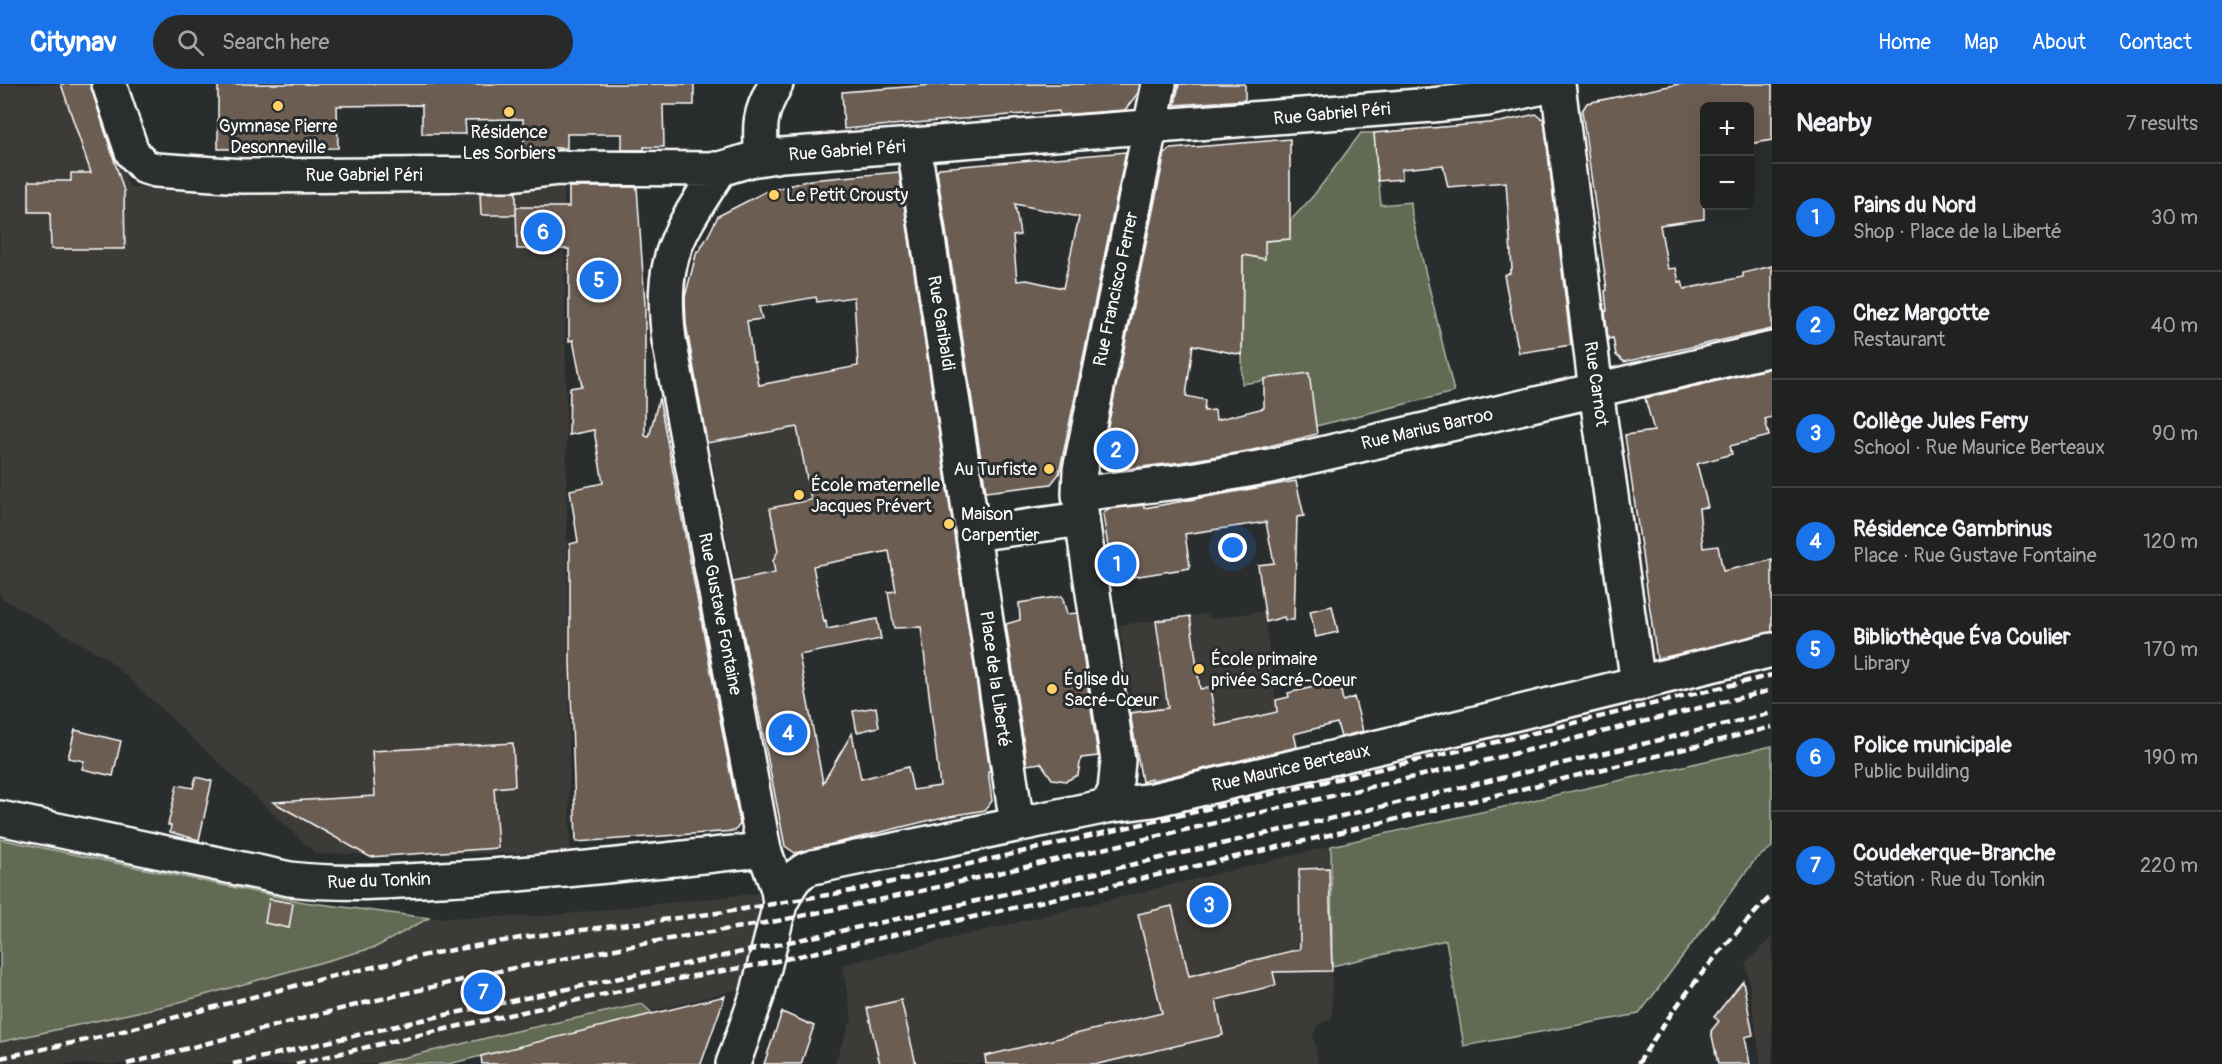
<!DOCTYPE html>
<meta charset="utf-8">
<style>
body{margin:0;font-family:Pangolin,sans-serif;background:#282a2a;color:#f1f3f6}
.controls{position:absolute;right:18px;top:18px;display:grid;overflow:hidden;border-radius:9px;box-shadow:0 6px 24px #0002}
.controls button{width:54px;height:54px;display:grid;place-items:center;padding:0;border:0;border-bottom:2px solid #3d3f40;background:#202222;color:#f1f3f6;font:30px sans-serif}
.you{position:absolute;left:1233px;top:464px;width:21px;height:21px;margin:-15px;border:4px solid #fff;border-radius:50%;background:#1a73e8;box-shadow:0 0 0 9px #1a73e833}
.badge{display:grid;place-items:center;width:39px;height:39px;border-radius:50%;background:#1a73e8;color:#fff;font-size:20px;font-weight:700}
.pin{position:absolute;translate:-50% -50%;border:3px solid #fff;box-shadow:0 2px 6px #0006}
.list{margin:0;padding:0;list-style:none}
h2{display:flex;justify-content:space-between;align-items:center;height:78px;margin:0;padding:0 24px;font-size:26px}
h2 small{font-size:20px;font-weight:400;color:#a2a4a5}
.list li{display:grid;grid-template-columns:39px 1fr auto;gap:18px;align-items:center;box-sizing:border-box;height:108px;padding:0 24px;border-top:2px solid #3d3f40}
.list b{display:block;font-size:22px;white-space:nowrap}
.list p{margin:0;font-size:20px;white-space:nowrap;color:#a2a4a5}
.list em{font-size:20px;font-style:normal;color:#a2a4a5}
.icon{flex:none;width:33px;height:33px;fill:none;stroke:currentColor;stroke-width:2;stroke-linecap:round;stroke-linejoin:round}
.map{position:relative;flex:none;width:1772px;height:980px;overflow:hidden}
header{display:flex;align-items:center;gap:36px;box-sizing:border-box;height:84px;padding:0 30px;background:#1a73e8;color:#fff}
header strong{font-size:28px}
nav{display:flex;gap:33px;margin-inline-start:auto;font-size:21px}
.search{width:420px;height:54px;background:#282a2a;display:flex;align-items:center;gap:15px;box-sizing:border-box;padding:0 21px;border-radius:33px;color:#a2a4a5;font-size:22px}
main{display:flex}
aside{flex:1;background:#202222}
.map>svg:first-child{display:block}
.built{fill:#3e3b39}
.green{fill:#636b52;stroke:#b1b5a8;stroke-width:1.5}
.building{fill:#6c5d53;stroke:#fff;stroke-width:1.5;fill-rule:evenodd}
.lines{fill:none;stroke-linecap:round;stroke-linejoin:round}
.minor-casing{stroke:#fff;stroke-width:38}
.minor{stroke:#2a2d2e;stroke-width:33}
.rail{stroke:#fff;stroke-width:4.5;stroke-dasharray:9 4.5;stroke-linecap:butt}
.poi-dot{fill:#ffd166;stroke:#2a2d2e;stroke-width:2}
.labels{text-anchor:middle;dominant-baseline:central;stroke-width:6;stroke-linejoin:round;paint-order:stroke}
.street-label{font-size:18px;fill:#fff;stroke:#2a2d2e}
.poi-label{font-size:18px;fill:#fff;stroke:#2a2d2e;text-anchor:start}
</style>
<header>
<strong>Citynav</strong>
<div class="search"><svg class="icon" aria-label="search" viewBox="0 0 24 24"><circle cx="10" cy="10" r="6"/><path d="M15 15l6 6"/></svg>Search here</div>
<nav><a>Home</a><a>Map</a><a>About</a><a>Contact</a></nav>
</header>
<main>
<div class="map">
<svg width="1772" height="980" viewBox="0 0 1772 980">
<rect width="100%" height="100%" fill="#2a2d2e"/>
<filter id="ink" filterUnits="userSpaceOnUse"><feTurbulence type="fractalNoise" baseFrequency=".0167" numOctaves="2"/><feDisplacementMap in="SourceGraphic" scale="12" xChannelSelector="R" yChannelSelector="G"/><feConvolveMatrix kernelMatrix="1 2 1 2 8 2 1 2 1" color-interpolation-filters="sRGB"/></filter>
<g filter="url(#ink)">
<!-- built -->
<path class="built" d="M 0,0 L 94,0 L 129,103 L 231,104 L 564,98 L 570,769 L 316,770 L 108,575 L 0,513 Z
M 864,330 L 889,467 L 735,497 L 709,359 Z
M 1264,527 L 1283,673 L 1152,704 L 1150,696 L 1142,696 L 1134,628 L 1119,541 L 1208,530 L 1210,535 Z
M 0,755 L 304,818 L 429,834 L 546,832 L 760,809 L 747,903 L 446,980 L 0,980 Z
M 1331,762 L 1332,934 L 1318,941 L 1313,951 L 1318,980 L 834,980 L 852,934 L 842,881 Z
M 1772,853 L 1772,980 L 1761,980 L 1746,879 Z"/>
<!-- green -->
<path class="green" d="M 1361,49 L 1374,49 L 1381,121 L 1411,118 L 1412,132 L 1454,308 L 1316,342 L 1308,290 L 1242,300 L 1243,171 L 1265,157 L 1289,155 L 1290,137 L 1314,111 Z
M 1772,662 L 1772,763 L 1755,776 L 1639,930 L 1464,962 L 1446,856 L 1332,882 L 1331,762 Z
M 0,755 L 304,818 L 429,834 L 376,863 L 169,921 L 0,958 Z
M 642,920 L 653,930 L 449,980 L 377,980 L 512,948 Z"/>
<!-- building -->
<path class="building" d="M 61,0 L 90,0 L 124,107 L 125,165 L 51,165 L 50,128 L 29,128 L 29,97 L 71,97 L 71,89 L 91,89 Z
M 218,0 L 694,0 L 694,21 L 663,21 L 664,63 L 644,63 L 644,66 L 622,66 L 622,50 L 567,50 L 567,64 L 524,64 L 523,35 L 465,36 L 466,50 L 422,50 L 422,21 L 337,22 L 338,64 L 218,65 Z
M 945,0 L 1140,0 L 1138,9 L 1125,26 L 1059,31 L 1059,27 L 844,45 L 842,8 Z
M 1179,0 L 1245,0 L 1245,16 L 1175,21 Z
M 1679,0 L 1772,0 L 1772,56 L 1749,60 L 1749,22 L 1704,22 L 1704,135 L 1660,141 L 1668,185 L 1676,184 L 1679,198 L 1682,197 L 1684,205 L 1743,193 L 1743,189 L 1772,182 L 1772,245 L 1624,278 L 1616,271 L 1613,254 L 1608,255 L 1605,227 L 1607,227 L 1605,207 L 1607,206 L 1582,27 L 1587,19 Z
M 1536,30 L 1544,36 L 1571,261 L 1519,269 L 1504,191 L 1510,189 L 1510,186 L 1512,185 L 1506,98 L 1448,103 L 1443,81 L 1402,85 L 1402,95 L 1378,97 L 1374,49 L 1500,38 Z
M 1290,55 L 1290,155 L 1265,157 L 1265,175 L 1243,171 L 1242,271 L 1193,261 L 1186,312 L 1205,316 L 1204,327 L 1215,326 L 1216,336 L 1264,324 L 1264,295 L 1309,289 L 1317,350 L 1253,366 L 1182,378 L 1108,387 L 1100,380 L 1165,69 L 1171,65 Z
M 1126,68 L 1059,390 L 1051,400 L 986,408 L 937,87 L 939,84 ZM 1015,120 L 1079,133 L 1063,204 L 1027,196 L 1017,197 L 1013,152 L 1020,151 Z
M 899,88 L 990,687 L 988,687 L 992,717 L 985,726 L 939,734 L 795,769 L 785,762 L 733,498 L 775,489 L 773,477 L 778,467 L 770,424 L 811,416 L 797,343 L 707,359 L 686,240 L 685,213 L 697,167 L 699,167 L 708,152 L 718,132 L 765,108 L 810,96 ZM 816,213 L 817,218 L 854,213 L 858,282 L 759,301 L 755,278 L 753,278 L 747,237 L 762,235 L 759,223 ZM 889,467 L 896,507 L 888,508 L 894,544 L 921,543 L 940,702 L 913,706 L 908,683 L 861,695 L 852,649 L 823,699 L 799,571 L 881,555 L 877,535 L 827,545 L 826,537 L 824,538 L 813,482 Z
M 569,103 L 637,103 L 645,220 L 645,352 L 649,353 L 659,314 L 740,740 L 735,747 L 576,758 L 570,578 L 570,460 L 578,458 L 570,406 L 603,399 L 594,346 L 569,351 L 570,304 L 582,302 L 573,256 L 569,257 L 569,165 L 517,165 L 516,123 L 569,123 Z
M 516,108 L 516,131 L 481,131 L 480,109 Z
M 1772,284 L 1772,333 L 1765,335 L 1769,352 L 1730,362 L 1732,370 L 1697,380 L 1708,423 L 1699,424 L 1703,464 L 1718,462 L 1723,487 L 1772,476 L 1772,548 L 1657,575 L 1625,351 L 1654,347 L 1645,314 Z
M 1296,397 L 1304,432 L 1297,433 L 1294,536 L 1285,536 L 1284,533 L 1266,538 L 1258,481 L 1274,479 L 1266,438 L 1185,450 L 1190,484 L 1113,496 L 1103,430 L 1108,425 L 1144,421 L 1144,424 Z
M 1062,512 L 1067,530 L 1077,529 L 1098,672 L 1081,674 L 1078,691 L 1066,697 L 1052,695 L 1041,679 L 1027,681 L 1006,540 L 1020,536 L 1019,519 Z
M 1332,522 L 1338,548 L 1316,553 L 1310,527 Z
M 1190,532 L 1200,605 L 1210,603 L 1216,642 L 1277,628 L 1276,616 L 1289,613 L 1288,609 L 1339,597 L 1343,617 L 1354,613 L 1363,647 L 1341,653 L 1337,639 L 1294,650 L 1297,663 L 1151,697 L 1151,695 L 1142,698 L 1130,629 L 1168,624 L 1156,537 Z
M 876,623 L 879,643 L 857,648 L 853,627 Z
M 75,646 L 121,657 L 113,692 L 82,685 L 84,677 L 68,674 Z
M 513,659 L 515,702 L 494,704 L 498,764 L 370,773 L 273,718 L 375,712 L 372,667 Z
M 196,693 L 212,697 L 199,756 L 170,748 L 171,741 L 168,741 L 177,701 L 193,704 Z
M 1329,784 L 1332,887 L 1273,888 L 1276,901 L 1216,916 L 1223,951 L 1098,980 L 986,980 L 985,972 L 1162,929 L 1138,830 L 1172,822 L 1189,892 L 1300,865 L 1299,785 Z
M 269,815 L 293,819 L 289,844 L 265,839 Z
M 1743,897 L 1753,951 L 1745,953 L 1750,980 L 1718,980 L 1711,947 L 1719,937 L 1714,933 Z
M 725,912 L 701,980 L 482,980 L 481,972 Z
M 901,916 L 916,980 L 880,980 L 867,924 Z
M 782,928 L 814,942 L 801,980 L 764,980 Z"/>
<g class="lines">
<defs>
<path id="minor" d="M 109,0 L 132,68 L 145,83 L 156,86 L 243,92 L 511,90 L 559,84 L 720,85 L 750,76 L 782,71 L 1432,21 L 1487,15 L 1558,0 L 1596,307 L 1638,600
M 914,63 L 1017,740
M 762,74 C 759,41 759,29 776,0
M 720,85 C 677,152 659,172 669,256 L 764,766 L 778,805 L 780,820 L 757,912 L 733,980
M 1079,410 L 1185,397 L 1270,382 L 1772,265
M 973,450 L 1082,435
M 1107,722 L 1115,707 L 1118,677 L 1082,435 L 1079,410 L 1080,386 L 1159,0
M 0,734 L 290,795 C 341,801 390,798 441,795 C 549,790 656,776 764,766
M 780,820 C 789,803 794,788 813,783 L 1107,722 L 1153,716 L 1404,657 L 1772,566"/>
</defs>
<!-- minor casing -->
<use href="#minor" class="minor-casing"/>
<!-- minor -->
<use href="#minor" class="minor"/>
<!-- rail -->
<path class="rail" d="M 0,974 L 96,954 L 325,894 L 430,870 L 526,853 L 725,828 L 857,806 L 1488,660 L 1772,591
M 127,980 L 352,922 L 504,886 L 663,856 L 777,837 L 908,810 L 1492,675 L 1772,606
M 233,980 L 422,936 L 911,832 L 1376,724 L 1772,629
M 296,980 C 420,950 543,923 668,897 C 702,890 738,885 772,878 C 1106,804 1440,727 1772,643
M 1638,980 C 1676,918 1721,863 1772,811"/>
</g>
</g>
<!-- markers -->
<g class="poi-dot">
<circle cx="278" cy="22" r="6"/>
<circle cx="509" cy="28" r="6"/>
<circle cx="774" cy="111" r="6"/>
<circle cx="1049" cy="385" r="6"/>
<circle cx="799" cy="411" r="6"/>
<circle cx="949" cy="440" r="6"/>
<circle cx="1199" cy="585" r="6"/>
<circle cx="1052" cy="605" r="6"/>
</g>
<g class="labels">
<!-- street labels -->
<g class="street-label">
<text transform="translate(1332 30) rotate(-5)">Rue Gabriel Péri</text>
<text transform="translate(847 67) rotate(-4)">Rue Gabriel Péri</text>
<text x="364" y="91">Rue Gabriel Péri</text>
<text transform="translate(1116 205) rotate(-78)">Rue Francisco Ferrer</text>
<text transform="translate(941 239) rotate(81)">Rue Garibaldi</text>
<text transform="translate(1596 300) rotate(82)">Rue Carnot</text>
<text transform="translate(1427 345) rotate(-13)">Rue Marius Barroo</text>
<text transform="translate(720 530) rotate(79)">Rue Gustave Fontaine</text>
<text transform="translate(995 595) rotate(82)">Place de la Liberté</text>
<text transform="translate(1291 684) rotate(-13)">Rue Maurice Berteaux</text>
<text transform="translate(379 797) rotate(-2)">Rue du Tonkin</text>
</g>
<!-- poi labels -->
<g class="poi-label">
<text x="278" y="42" text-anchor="middle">Gymnase Pierre<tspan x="278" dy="21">Desonneville</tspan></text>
<text x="509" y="48" text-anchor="middle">Résidence<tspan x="509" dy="21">Les Sorbiers</tspan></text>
<text x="786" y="111">Le Petit Crousty</text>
<text x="1037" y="385" text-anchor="end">Au Turfiste</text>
<text x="811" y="401">École maternelle<tspan x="811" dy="21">Jacques Prévert</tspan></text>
<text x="961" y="430">Maison<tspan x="961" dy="21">Carpentier</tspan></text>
<text x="1211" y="575">École primaire<tspan x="1211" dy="21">privée Sacré-Coeur</tspan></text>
<text x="1064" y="595">Église du<tspan x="1064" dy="21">Sacré-Cœur</tspan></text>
</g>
</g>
</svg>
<div class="controls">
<button>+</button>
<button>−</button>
</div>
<div class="you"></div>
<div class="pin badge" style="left:1117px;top:480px">1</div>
<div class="pin badge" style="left:1116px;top:366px">2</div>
<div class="pin badge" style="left:1209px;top:821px">3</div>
<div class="pin badge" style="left:788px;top:649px">4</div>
<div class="pin badge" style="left:599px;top:196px">5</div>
<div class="pin badge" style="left:543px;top:148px">6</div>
<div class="pin badge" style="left:483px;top:908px">7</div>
</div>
<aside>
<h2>Nearby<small>7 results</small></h2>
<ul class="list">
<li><span class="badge">1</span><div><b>Pains du Nord</b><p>Shop · Place de la Liberté</p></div><em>30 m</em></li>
<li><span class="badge">2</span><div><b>Chez Margotte</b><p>Restaurant</p></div><em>40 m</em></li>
<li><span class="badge">3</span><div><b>Collège Jules Ferry</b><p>School · Rue Maurice Berteaux</p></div><em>90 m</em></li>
<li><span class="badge">4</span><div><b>Résidence Gambrinus</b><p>Place · Rue Gustave Fontaine</p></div><em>120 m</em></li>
<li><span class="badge">5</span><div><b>Bibliothèque Éva Coulier</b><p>Library</p></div><em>170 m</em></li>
<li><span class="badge">6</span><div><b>Police municipale</b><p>Public building</p></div><em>190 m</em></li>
<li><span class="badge">7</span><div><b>Coudekerque-Branche</b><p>Station · Rue du Tonkin</p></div><em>220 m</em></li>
</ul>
</aside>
</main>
